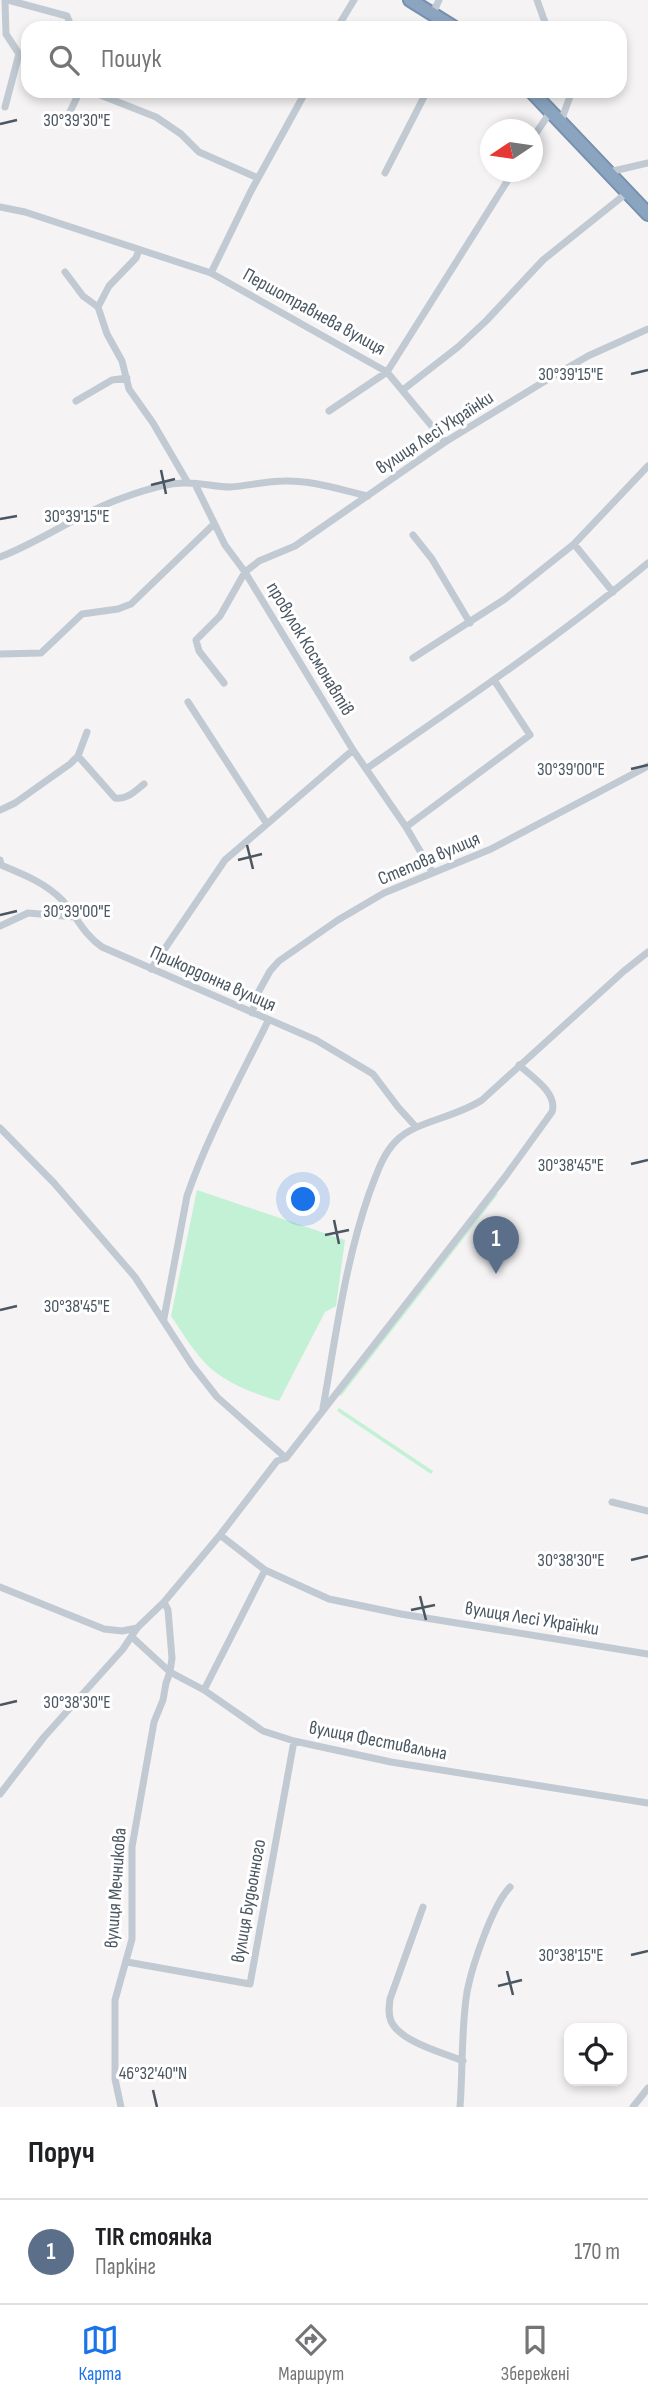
<!DOCTYPE html>
<html lang="uk">
<meta charset="utf-8">
<style>
body{margin:0;font-family:"Sofia Sans Condensed",sans-serif;background:#f6f6f6;color:#202124}
.controls{position:absolute;right:21px;bottom:21px;display:grid;overflow:hidden;border-radius:14px;box-shadow:0 4px 10px #0003}
.controls button{width:63px;height:63px;display:grid;place-items:center;padding:0;border:0;border-bottom:2px solid #e0e0e0;background:#fff;color:#202124;font:35px sans-serif}
.compass{position:absolute;left:480px;top:119px;width:63px;height:63px;border-radius:50%;background:#fff;box-shadow:0 4px 10px #0003;rotate:257deg}
.you{position:absolute;left:304px;top:1200px;width:24px;height:24px;margin:-18px;border:5px solid #fff;border-radius:50%;background:#1a73e8;box-shadow:0 0 0 10px #1a73e833}
.badge{display:grid;place-items:center;width:46px;height:46px;border-radius:50%;background:#1a73e8;color:#fff;font-size:23px;font-weight:700}
.pin{position:absolute;translate:-50% -58px;filter:drop-shadow(0 2px 4px #0008)}
.pin::after{content:'';position:absolute;top:37px;width:24px;height:21px;background:inherit;clip-path:polygon(0 0,100% 0,50% 100%)}
.list{margin:0;padding:0;list-style:none}
h2{display:flex;justify-content:space-between;align-items:center;height:91px;margin:0;padding:0 28px;font-size:30px}
h2 small{font-size:23px;font-weight:400;color:#757577}
.list li{display:grid;grid-template-columns:46px 1fr auto;gap:21px;align-items:center;box-sizing:border-box;height:105px;padding:0 28px;border-top:2px solid #e0e0e0}
.list b{display:block;font-size:26px;white-space:nowrap}
.list p{margin:0;font-size:23px;white-space:nowrap;color:#757577}
.list em{font-size:23px;font-style:normal;color:#757577}
.icon{flex:none;width:38px;height:38px;fill:none;stroke:currentColor;stroke-width:2;stroke-linecap:round;stroke-linejoin:round}
.map{position:relative;flex:none;width:648px;height:2107px;overflow:hidden}
.search{position:absolute;background:#fff;box-shadow:0 4px 10px #0003;left:21px;right:21px;top:21px;height:77px;display:flex;align-items:center;gap:18px;box-sizing:border-box;padding:0 24px;border-radius:21px;color:#757577;font-size:26px}
.sheet{height:196px;background:#fff}
nav{display:flex;justify-content:space-around;align-items:center;box-sizing:border-box;height:98px;border-top:2px solid #e0e0e0;background:#fff;font-size:19px;color:#757577}
nav a{display:grid;justify-items:center;gap:4px}
nav .on{color:#1a73e8}
.map>svg:first-child{display:block}
.green{fill:#c3f1d5}
.lines{fill:none;stroke-linecap:round;stroke-linejoin:round}
.highway-casing{stroke:#7690ad;stroke-width:16}
.street{stroke:#c1cad2;stroke-width:7}
.highway{stroke:#8ba5c1;stroke-width:12}
.ticks{fill:none;stroke:#4a5661;stroke-width:2.5}
.labels{text-anchor:middle;dominant-baseline:central;stroke-width:6;stroke-linejoin:round;paint-order:stroke}
.street-label{font-size:19px;fill:#4a5661;stroke:#fff}
.ticks-label{font-size:18px;text-anchor:middle;fill:#4a5661;stroke:#fff;stroke-width:6;stroke-linejoin:round;paint-order:stroke}
</style>
<div class="map">
<svg width="648" height="2107" viewBox="0 0 648 2107">
<rect width="100%" height="100%" fill="#f5f3f3"/>
<!-- green -->
<path class="green" d="M 197,1190 L 345,1240 L 336,1306 L 325,1312 L 279,1401 C 251,1393 217,1380 199,1356 C 189,1344 180,1329 171,1316 Z
M 495,1193 L 498,1194 L 341,1396 L 339,1395 Z
M 339,1408 L 433,1471 L 431,1474 L 337,1411 Z"/>
<g class="lines">
<defs>
<path id="highway" d="M 410,0 L 455,28
M 531,91 L 648,214"/>
</defs>
<!-- highway casing -->
<use href="#highway" class="highway-casing"/>
<!-- street -->
<path class="street" d="M 5,0 L 6,34 L 19,54 L 5,107
M 8,0 L 67,16 L 72,28
M 537,0 L 547,28
M 433,13 L 439,0
M 337,28 L 354,0
M 90,91 L 156,117 L 181,134 L 199,152 L 258,178
M 68,116 L 80,91
M 561,121 L 572,91
M 532,139 L 551,111
M 609,172 L 648,163
M 385,173 L 427,91
M 0,207 L 25,212 L 211,273 L 387,372 L 445,442
M 65,272 L 83,296 L 98,307 L 107,334 L 122,361 L 129,389 L 153,423 L 188,483
M 211,273 L 251,191 L 306,91
M 98,307 L 109,286 L 136,258 L 139,250
M 404,389 L 458,347 L 486,321 L 543,260 L 628,192
M 76,401 L 112,380 L 127,378
M 329,411 L 387,372 L 513,172
M 195,484 L 225,545 L 245,572 L 353,750 L 406,827 L 433,873
M 413,535 L 432,559 L 470,623
M 574,544 L 613,592
M 0,557 C 44,540 81,512 125,497 C 144,490 168,482 188,483 C 202,483 216,487 230,487 C 248,486 266,481 284,481 C 312,480 341,490 368,496
M 0,654 L 41,653 L 82,614 L 118,609 L 131,604 L 214,524
M 413,658 L 505,599 L 574,544 L 648,466
M 224,683 L 199,651 L 196,640 L 220,616 L 245,572 L 259,561 L 295,546 L 445,442 L 550,378 L 588,356 L 648,329
M 188,702 L 267,824
M 78,756 L 115,798 C 127,800 135,791 144,784
M 366,769 C 462,702 559,637 648,563
M 0,810 L 15,803 L 70,764 L 78,756 L 87,732
M 406,827 L 530,735 L 494,680
M 0,860 L 1,865 C 23,874 46,883 63,901 C 77,917 84,935 102,947 L 316,1040 L 373,1074 L 398,1107 L 416,1127
M 0,926 L 28,913 L 75,917
M 151,969 L 225,860 L 353,750
M 252,1013 L 259,991 L 270,971 L 279,961 L 338,920 L 384,893 L 491,849 L 648,766
M 0,1128 L 54,1183 L 135,1277 L 192,1365 L 217,1397 L 286,1458
M 164,1318 L 187,1196 C 208,1135 240,1078 268,1021
M 323,1408 C 336,1335 345,1263 369,1194 C 376,1176 382,1155 396,1141 C 415,1121 455,1118 482,1100 L 624,971 L 648,952
M 612,1502 L 648,1511
M 220,1535 L 265,1570 L 329,1599 L 401,1614 L 648,1654
M 0,1587 L 104,1629 L 122,1631 L 137,1628
M 132,1637 L 170,1672 L 204,1690 L 263,1731 L 294,1741 L 391,1762 L 648,1803
M 204,1690 L 265,1570
M 0,1794 L 44,1737 L 123,1649 L 137,1628 L 164,1602 L 220,1535 L 277,1461 L 286,1458 L 505,1177 L 552,1112 C 558,1093 532,1077 519,1065
M 423,1907 L 390,1999 C 389,2007 388,2014 391,2021 C 400,2042 444,2053 463,2061
M 127,1962 L 250,1984 L 294,1741
M 121,2107 L 115,2079 L 115,2000 L 132,1939 L 132,1847 L 154,1722 L 163,1700 L 166,1683 L 170,1672 L 172,1658 L 168,1610 L 164,1602
M 460,2107 C 463,2069 461,2029 467,1992 C 472,1966 492,1906 510,1887
M 633,2107 L 648,2088"/>
<!-- highway -->
<use href="#highway" class="highway"/>
</g>
<!-- ticks -->
<path class="ticks" d="M 0,124 L 17,120M 631,374 L 648,370M 161,470 L 166,494M 151,485 L 175,479M 0,519 L 17,516M 631,769 L 648,765M 247,845 L 253,869M 238,860 L 262,854M 0,915 L 17,911M 631,1164 L 648,1160M 334,1220 L 339,1244M 325,1235 L 349,1230M 0,1310 L 17,1306M 631,1560 L 648,1556M 420,1596 L 426,1620M 411,1610 L 435,1605M 0,1705 L 17,1701M 631,1955 L 648,1951M 507,1971 L 513,1995M 498,1986 L 522,1980M 153,2090 L 157,2107"/>
<g class="labels">
<!-- street labels -->
<g class="street-label">
<text transform="translate(314 312) rotate(29)">Першотравнева вулиця</text>
<text transform="translate(435 433) rotate(-33)">вулиця Лесі Українки</text>
<text transform="translate(310 649) rotate(59)">провулок Космонавтів</text>
<text transform="translate(429 859) rotate(-23)">Степова вулиця</text>
<text transform="translate(213 979) rotate(24)">Прикордонна вулиця</text>
<text transform="translate(532 1619) rotate(9)">вулиця Лесі Українки</text>
<text transform="translate(378 1741) rotate(11)">вулиця Фестивальна</text>
<text transform="translate(116 1888) rotate(-86)">вулиця Мечникова</text>
<text transform="translate(249 1901) rotate(-80)">вулиця Будьонного</text>
</g>
</g>
<g class="ticks-label">
<text x="77" y="126">30°39'30"E</text>
<text x="571" y="380">30°39'15"E</text>
<text x="77" y="522">30°39'15"E</text>
<text x="571" y="775">30°39'00"E</text>
<text x="77" y="917">30°39'00"E</text>
<text x="571" y="1171">30°38'45"E</text>
<text x="77" y="1312">30°38'45"E</text>
<text x="571" y="1566">30°38'30"E</text>
<text x="77" y="1708">30°38'30"E</text>
<text x="571" y="1961">30°38'15"E</text>
<text x="153" y="2079">46°32'40"N</text>
</g>
</svg>
<div class="controls">
<button><svg class="icon" aria-label="locate" viewBox="0 0 24 24"><circle cx="12" cy="12" r="6"/><path d="M12 2v4M12 18v4M2 12h4M18 12h4"/></svg></button>
</div>
<svg class="compass" viewBox="-18 -18 36 36"><path d="M0-13l5 13h-10z" fill="#e53935"/><path d="M0 13l5-13h-10z" fill="#757577"/></svg>
<div class="you"></div>
<div class="pin badge" style="left:496px;top:1274px;background:#5c6f8a">1</div>
<div class="search"><svg class="icon" aria-label="search" viewBox="0 0 24 24"><circle cx="10" cy="10" r="6"/><path d="M15 15l6 6"/></svg>Пошук</div>
</div>
<section class="sheet">
<h2>Поруч<small></small></h2>
<ul class="list">
<li><span class="badge" style="background:#5c6f8a">1</span><div><b>TIR стоянка</b><p>Паркінг</p></div><em>170 m</em></li>
</ul>
</section>
<nav>
<a class="on"><svg class="icon" aria-label="map" viewBox="0 0 24 24"><path d="M3 6l6-2 6 2 6-2v14l-6 2-6-2-6 2zM9 4v14M15 6v14"/></svg>Карта</a>
<a><svg class="icon" aria-label="directions" viewBox="0 0 24 24"><path d="M12 3l9 9-9 9-9-9zM9 14v-3h6M13 9l2 2-2 2"/></svg>Маршрут</a>
<a><svg class="icon" aria-label="saved" viewBox="0 0 24 24"><path d="M7 4h10v16l-5-4-5 4z"/></svg>Збережені</a>
</nav>
